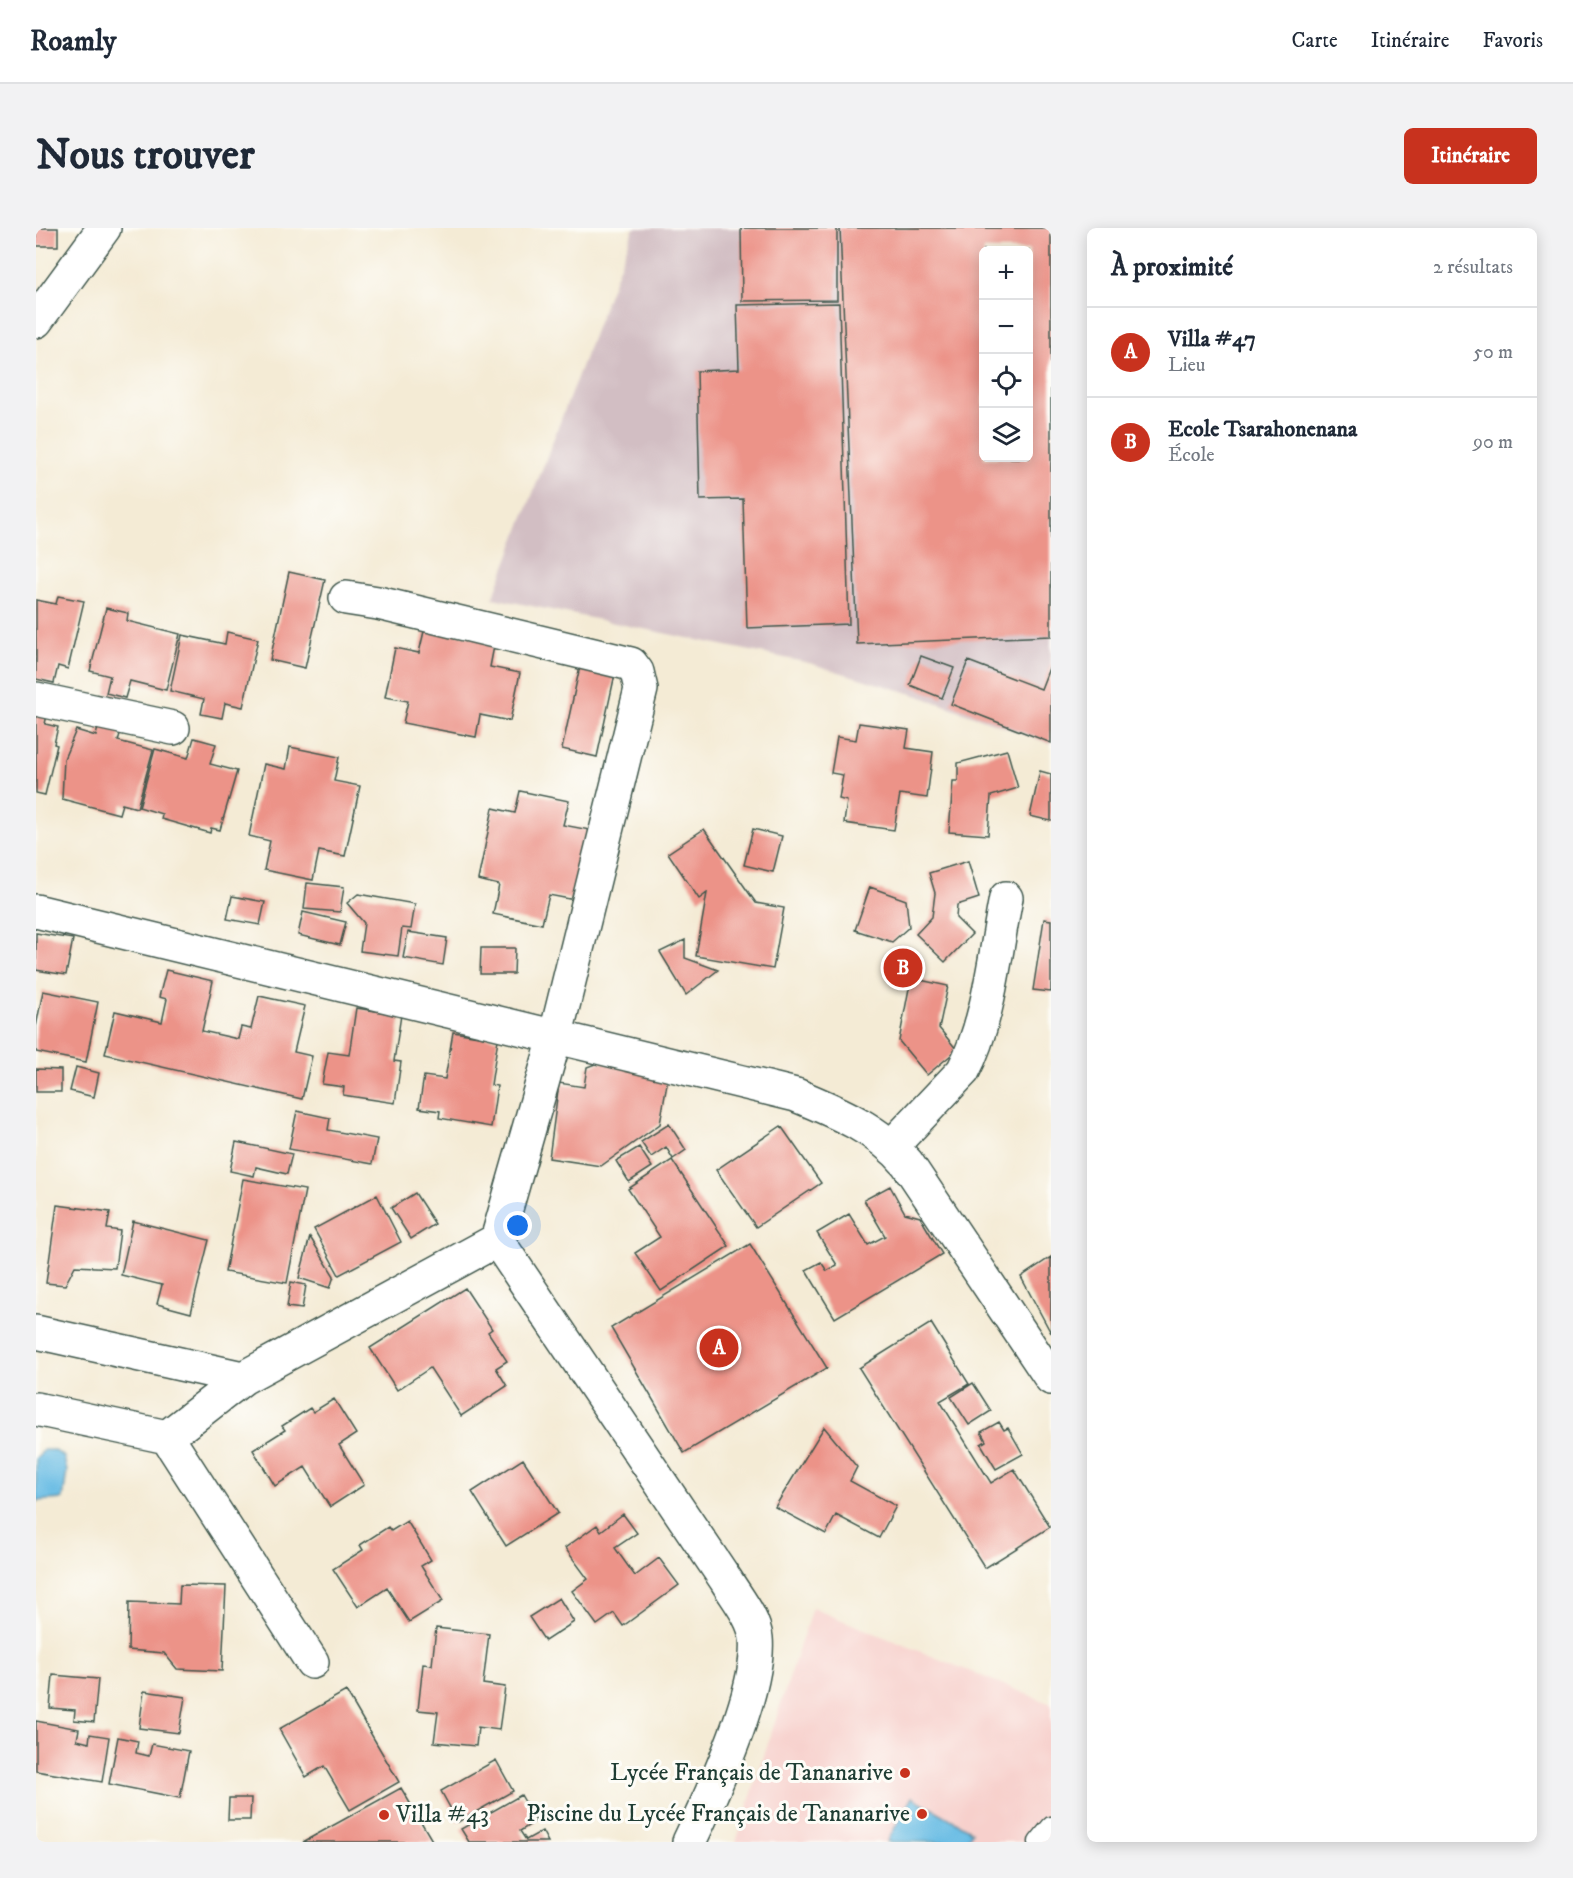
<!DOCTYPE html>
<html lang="fr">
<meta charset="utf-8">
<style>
body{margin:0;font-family:"IM FELL DW Pica",serif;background:#f2f2f3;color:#1f2937}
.controls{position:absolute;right:18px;top:18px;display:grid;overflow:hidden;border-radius:9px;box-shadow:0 3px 15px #0003}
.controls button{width:54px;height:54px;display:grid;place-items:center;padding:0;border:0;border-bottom:2px solid #e0e1e3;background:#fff;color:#1f2937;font:30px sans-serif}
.you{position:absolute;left:482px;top:998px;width:21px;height:21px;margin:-15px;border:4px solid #fff;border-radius:50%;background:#1a73e8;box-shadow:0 0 0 9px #1a73e833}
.badge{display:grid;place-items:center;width:39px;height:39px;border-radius:50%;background:#c8321e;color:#fff;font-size:20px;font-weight:700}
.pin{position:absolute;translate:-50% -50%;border:3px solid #fff;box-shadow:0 2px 6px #0006}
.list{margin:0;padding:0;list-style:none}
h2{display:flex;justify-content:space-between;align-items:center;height:78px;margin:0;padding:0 24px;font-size:26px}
h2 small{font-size:20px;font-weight:400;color:#747a83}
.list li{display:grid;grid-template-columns:39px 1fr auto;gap:18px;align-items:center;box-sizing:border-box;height:90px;padding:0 24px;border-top:2px solid #e0e1e3}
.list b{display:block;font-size:22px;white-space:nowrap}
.list p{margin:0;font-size:20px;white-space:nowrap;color:#747a83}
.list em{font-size:20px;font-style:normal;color:#747a83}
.icon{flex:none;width:33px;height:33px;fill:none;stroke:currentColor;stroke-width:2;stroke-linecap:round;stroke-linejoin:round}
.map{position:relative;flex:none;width:1015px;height:1614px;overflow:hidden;border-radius:9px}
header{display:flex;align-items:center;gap:36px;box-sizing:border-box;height:84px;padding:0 30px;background:#fff;border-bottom:2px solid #e0e1e3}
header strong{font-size:28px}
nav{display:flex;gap:33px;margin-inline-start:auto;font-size:21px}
.intro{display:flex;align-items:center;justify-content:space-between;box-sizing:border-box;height:144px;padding:0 36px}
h1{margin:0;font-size:42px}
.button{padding:15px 27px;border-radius:9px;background:#c8321e;color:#fff;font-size:21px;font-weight:700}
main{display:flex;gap:36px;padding:0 36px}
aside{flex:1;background:#fff;border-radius:9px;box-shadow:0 3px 15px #0003}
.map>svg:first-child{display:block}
.built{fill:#f7d0cc}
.industrial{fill:#d2bec3;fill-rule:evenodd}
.water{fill:#68bce4;stroke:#447c8c;stroke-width:1.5}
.building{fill:#ec9388;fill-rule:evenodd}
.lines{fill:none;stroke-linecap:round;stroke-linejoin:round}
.service-casing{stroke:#3f574c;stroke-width:21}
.minor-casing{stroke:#3f574c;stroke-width:36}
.service{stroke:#fff;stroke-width:18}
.minor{stroke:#fff;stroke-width:33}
.poi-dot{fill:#c8321e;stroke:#fdfcf7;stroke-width:2}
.labels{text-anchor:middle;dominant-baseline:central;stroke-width:6;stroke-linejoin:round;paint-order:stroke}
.poi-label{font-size:24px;fill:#1f3d34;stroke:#fdfcf7;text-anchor:end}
</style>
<header>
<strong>Roamly</strong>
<nav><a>Carte</a><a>Itinéraire</a><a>Favoris</a></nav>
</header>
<div class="intro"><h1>Nous trouver</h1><a class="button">Itinéraire</a></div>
<main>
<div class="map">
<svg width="1015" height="1614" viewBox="0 0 1015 1614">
<rect width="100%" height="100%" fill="#fdfcf7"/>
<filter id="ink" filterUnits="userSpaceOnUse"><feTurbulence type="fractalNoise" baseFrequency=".0167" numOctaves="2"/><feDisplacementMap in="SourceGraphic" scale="12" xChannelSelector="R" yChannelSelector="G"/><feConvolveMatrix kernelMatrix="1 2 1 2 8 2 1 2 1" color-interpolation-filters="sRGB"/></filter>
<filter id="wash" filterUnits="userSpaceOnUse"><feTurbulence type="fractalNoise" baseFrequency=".008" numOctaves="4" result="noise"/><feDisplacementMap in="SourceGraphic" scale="24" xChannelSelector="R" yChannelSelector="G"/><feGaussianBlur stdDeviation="1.35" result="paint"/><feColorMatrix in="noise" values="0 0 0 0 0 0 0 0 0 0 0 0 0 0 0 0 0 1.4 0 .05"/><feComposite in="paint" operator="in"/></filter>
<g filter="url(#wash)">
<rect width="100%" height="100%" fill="#f4ebd5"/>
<!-- built -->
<path class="built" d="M 776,1380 L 1015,1476 L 1015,1614 L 700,1614 Z"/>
<!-- industrial -->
<path class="industrial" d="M 598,0 L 1015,0 L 1015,516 L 883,468 L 773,435 L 457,370 ZM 948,22 L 993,22 L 993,230 L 948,230 Z"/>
<!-- water -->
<path class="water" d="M 8,1222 L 18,1222 L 28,1229 L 31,1243 L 27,1271 L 0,1273 L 0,1230 Z
M 876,1569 L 936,1603 L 930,1614 L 851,1614 Z"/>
<g id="blocks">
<!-- building -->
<path class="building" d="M 0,0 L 22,0 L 22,18 L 0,18 Z
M 705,0 L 801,0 L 801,72 L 706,73 Z
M 804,0 L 1015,0 L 1015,408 L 821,416 ZM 948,22 L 993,22 L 993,230 L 948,230 Z
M 803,75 L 813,396 L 711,400 L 707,271 L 664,272 L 661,143 L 703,141 L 701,77 Z
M 253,344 L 289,352 L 269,440 L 234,432 Z
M 22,368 L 48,373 L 32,441 L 22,438 L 18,455 L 0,451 L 0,372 L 20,376 Z
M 70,380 L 92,385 L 91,393 L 144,406 L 130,462 L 94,453 L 89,470 L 70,465 L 74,448 L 54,443 Z
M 389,399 L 459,413 L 454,439 L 484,445 L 474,493 L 444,487 L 440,509 L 367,495 L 372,473 L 349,469 L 359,420 L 383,425 Z
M 191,404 L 222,411 L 207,479 L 189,475 L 186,490 L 165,486 L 168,471 L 134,463 L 146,407 L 189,416 Z
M 885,428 L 918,440 L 906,470 L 874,457 Z
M 546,429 L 581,437 L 561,529 L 526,521 Z
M 932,433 L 1005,461 L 1015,435 L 1015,515 L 915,476 Z
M 0,475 L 13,478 L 9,496 L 22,499 L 18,516 L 21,517 L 9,567 L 0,565 Z
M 64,490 L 87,496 L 82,513 L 117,522 L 101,580 L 86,576 L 83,586 L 26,571 L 28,531 L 40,502 L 60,508 Z
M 823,495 L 873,502 L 870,520 L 897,524 L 891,570 L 864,566 L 858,602 L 808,595 L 811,573 L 803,571 L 807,547 L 795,545 L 801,509 L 820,512 Z
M 158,510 L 180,516 L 174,536 L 201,543 L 184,602 L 175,600 L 174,605 L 125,591 L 126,586 L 103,579 L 119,521 L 152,530 Z
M 254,519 L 303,529 L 298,553 L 324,558 L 309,628 L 283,623 L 277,652 L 228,642 L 234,613 L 213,608 L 228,536 L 250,541 Z
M 971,522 L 982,560 L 955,568 L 952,607 L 913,604 L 917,553 L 922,553 L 922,535 Z
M 1004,543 L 1015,546 L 1015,593 L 994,588 Z
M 484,563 L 533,573 L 527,597 L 554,602 L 539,672 L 513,667 L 506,696 L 457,686 L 463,657 L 442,652 L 457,580 L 479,585 Z
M 668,601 L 720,675 L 748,680 L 737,741 L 660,728 L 671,665 L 663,671 L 632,625 Z
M 717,601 L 746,608 L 737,644 L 708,637 Z
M 932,633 L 943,670 L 921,677 L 920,690 L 936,706 L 909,734 L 880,706 L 896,689 L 899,665 L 893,645 Z
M 271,655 L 308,659 L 304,684 L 268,681 Z
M 834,659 L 870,672 L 873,699 L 856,714 L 819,702 Z
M 322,666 L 379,676 L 375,701 L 366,700 L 362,728 L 324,723 L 328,695 L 311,675 Z
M 196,668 L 229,674 L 224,697 L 191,691 Z
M 267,684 L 310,694 L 304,717 L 262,707 Z
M 1008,691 L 1015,692 L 1015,764 L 997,762 Z
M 372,704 L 411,710 L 407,737 L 367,730 Z
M 0,705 L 37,711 L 30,747 L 0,742 Z
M 649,712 L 649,730 L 682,742 L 650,767 L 624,724 Z
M 445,720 L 479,720 L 478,746 L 444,746 Z
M 130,742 L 177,753 L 166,803 L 202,811 L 205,799 L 215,801 L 223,768 L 269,778 L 258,824 L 276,828 L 266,871 L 69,826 L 79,783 L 126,794 L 131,771 L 123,769 Z
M 875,750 L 912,758 L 903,800 L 921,822 L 891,847 L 863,813 Z
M 7,763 L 62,774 L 50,834 L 0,824 L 0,799 Z
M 320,780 L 365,787 L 358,833 L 365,834 L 359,875 L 307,867 L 308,859 L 286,856 L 292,824 L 313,827 Z
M 417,804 L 462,811 L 455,857 L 461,858 L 455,899 L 403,890 L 404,883 L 383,880 L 388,848 L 409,851 Z
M 567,833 L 632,850 L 624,896 L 565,938 L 513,930 L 523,855 L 548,859 L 551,839 Z
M 40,839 L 63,845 L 58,869 L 34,863 Z
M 0,841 L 25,842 L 25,864 L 0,864 Z
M 261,883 L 294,890 L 292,902 L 341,911 L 336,936 L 253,921 Z
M 633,896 L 650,922 L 637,931 L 630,919 L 615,929 L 605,914 Z
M 745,898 L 785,955 L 720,999 L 680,942 Z
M 200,914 L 256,926 L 251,946 L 220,939 L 218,948 L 194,943 Z
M 603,919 L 616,939 L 593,954 L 580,933 Z
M 636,932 L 693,1018 L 625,1063 L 599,1025 L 624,1009 L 592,961 Z
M 207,951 L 269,962 L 251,1055 L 189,1044 Z
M 854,958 L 869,985 L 884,989 L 906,1026 L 799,1090 L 770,1042 L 785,1034 L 791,1043 L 801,1037 L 781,1005 L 813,986 L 832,1017 L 849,1008 L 828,972 Z
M 379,965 L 399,996 L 375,1011 L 355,980 Z
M 341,967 L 365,1014 L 303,1047 L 278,1001 Z
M 21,977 L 74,984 L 71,1001 L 84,1003 L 79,1040 L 39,1038 L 29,1057 L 10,1055 Z
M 97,993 L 173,1012 L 155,1085 L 121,1076 L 126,1057 L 85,1047 Z
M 274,1009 L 298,1048 L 294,1060 L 263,1050 Z
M 714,1016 L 791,1140 L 648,1225 L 575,1100 Z
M 1015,1029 L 1015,1105 L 985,1049 Z
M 255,1054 L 270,1057 L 266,1081 L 251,1079 Z
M 429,1060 L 456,1101 L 452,1104 L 471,1133 L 460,1140 L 471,1158 L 425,1188 L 394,1140 L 361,1162 L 334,1120 Z
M 895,1095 L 933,1156 L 904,1173 L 955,1255 L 978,1241 L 1014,1299 L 949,1340 L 823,1140 Z
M 937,1155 L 955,1183 L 933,1197 L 915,1169 Z
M 298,1171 L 320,1206 L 303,1217 L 328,1257 L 294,1279 L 269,1239 L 239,1258 L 217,1222 L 249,1202 L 246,1198 L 274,1180 L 277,1184 Z
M 963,1194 L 968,1202 L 972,1200 L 987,1226 L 960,1241 L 945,1216 L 950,1213 L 945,1204 Z
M 788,1199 L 821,1239 L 814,1253 L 860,1278 L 843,1310 L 800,1287 L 790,1306 L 739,1279 Z
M 487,1231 L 522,1285 L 470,1318 L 436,1264 Z
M 587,1286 L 601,1305 L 579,1320 L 599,1348 L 623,1330 L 643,1357 L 587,1398 L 578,1385 L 561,1397 L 536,1363 L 552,1351 L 529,1320 L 561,1297 L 565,1303 Z
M 371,1293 L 395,1332 L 385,1338 L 407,1373 L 373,1394 L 351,1360 L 322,1379 L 297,1341 L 327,1322 L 324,1317 L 352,1299 L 355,1303 Z
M 144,1357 L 190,1358 L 186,1443 L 141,1441 L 128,1425 L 92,1422 L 93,1374 L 143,1376 Z
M 523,1370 L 538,1394 L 509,1413 L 493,1389 Z
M 400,1400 L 453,1406 L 447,1456 L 469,1459 L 463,1502 L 442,1499 L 440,1518 L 398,1514 L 402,1484 L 382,1482 L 387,1436 L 396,1437 Z
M 17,1447 L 62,1451 L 58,1494 L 38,1492 L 39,1482 L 14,1480 Z
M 108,1463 L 149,1469 L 143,1505 L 103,1500 Z
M 310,1463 L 363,1554 L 314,1582 L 288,1538 L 270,1549 L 243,1501 Z
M 0,1493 L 43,1501 L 41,1512 L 53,1515 L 54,1506 L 73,1509 L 66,1554 L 0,1543 Z
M 82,1509 L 102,1513 L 100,1525 L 113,1528 L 116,1516 L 153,1523 L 144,1570 L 73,1556 Z
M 460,1532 L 477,1563 L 422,1594 L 405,1563 Z
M 365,1560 L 397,1614 L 267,1614 Z
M 485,1567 L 500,1593 L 484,1603 L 490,1612 L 506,1603 L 512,1614 L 433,1614 L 425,1601 Z
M 193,1570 L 215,1570 L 214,1592 L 192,1592 Z"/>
</g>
</g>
<g filter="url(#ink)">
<use href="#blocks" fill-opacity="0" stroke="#3f574c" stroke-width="1.5"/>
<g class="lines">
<defs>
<path id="service" d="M 1002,1614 L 1015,1598"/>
<path id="minor" d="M 0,93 L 68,0
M 0,471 L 137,500
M 0,683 L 760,867 C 801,884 842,901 871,935 L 1015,1150
M 856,918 L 927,843 C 953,794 959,725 970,670
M 461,1012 L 690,1352 C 700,1369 718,1390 720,1410 C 725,1462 676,1566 653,1614
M 0,1104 L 207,1150 L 131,1209
M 207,1150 L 461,1012 L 519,810 L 605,461 L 601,444 L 595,436 L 342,375 L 310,370
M 0,1181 L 131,1209 L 276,1434"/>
</defs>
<!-- service casing -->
<use href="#service" class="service-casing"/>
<!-- minor casing -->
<use href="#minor" class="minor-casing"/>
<!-- service -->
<use href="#service" class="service"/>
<!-- minor -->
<use href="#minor" class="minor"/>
</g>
</g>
<!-- markers -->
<g class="poi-dot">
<circle cx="869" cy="1545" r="6"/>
<circle cx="886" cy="1586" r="6"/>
<circle cx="348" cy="1587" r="6"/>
</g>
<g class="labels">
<!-- poi labels -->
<g class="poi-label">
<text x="857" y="1545">Lycée Français de Tananarive</text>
<text x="874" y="1586">Piscine du Lycée Français de Tananarive</text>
<text x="360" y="1587" text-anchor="start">Villa #43</text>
</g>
</g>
</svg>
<div class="controls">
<button>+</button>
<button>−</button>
<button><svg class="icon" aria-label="locate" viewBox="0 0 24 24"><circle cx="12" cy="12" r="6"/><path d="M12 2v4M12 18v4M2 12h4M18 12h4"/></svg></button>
<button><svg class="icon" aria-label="layers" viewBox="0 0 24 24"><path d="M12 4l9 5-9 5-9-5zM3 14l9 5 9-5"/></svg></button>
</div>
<div class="you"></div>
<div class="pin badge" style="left:683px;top:1120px">A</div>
<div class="pin badge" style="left:867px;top:740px">B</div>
</div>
<aside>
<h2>À proximité<small>2 résultats</small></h2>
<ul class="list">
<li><span class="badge">A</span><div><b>Villa #47</b><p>Lieu</p></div><em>50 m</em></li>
<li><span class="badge">B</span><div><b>Ecole Tsarahonenana</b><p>École</p></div><em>90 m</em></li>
</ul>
</aside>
</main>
